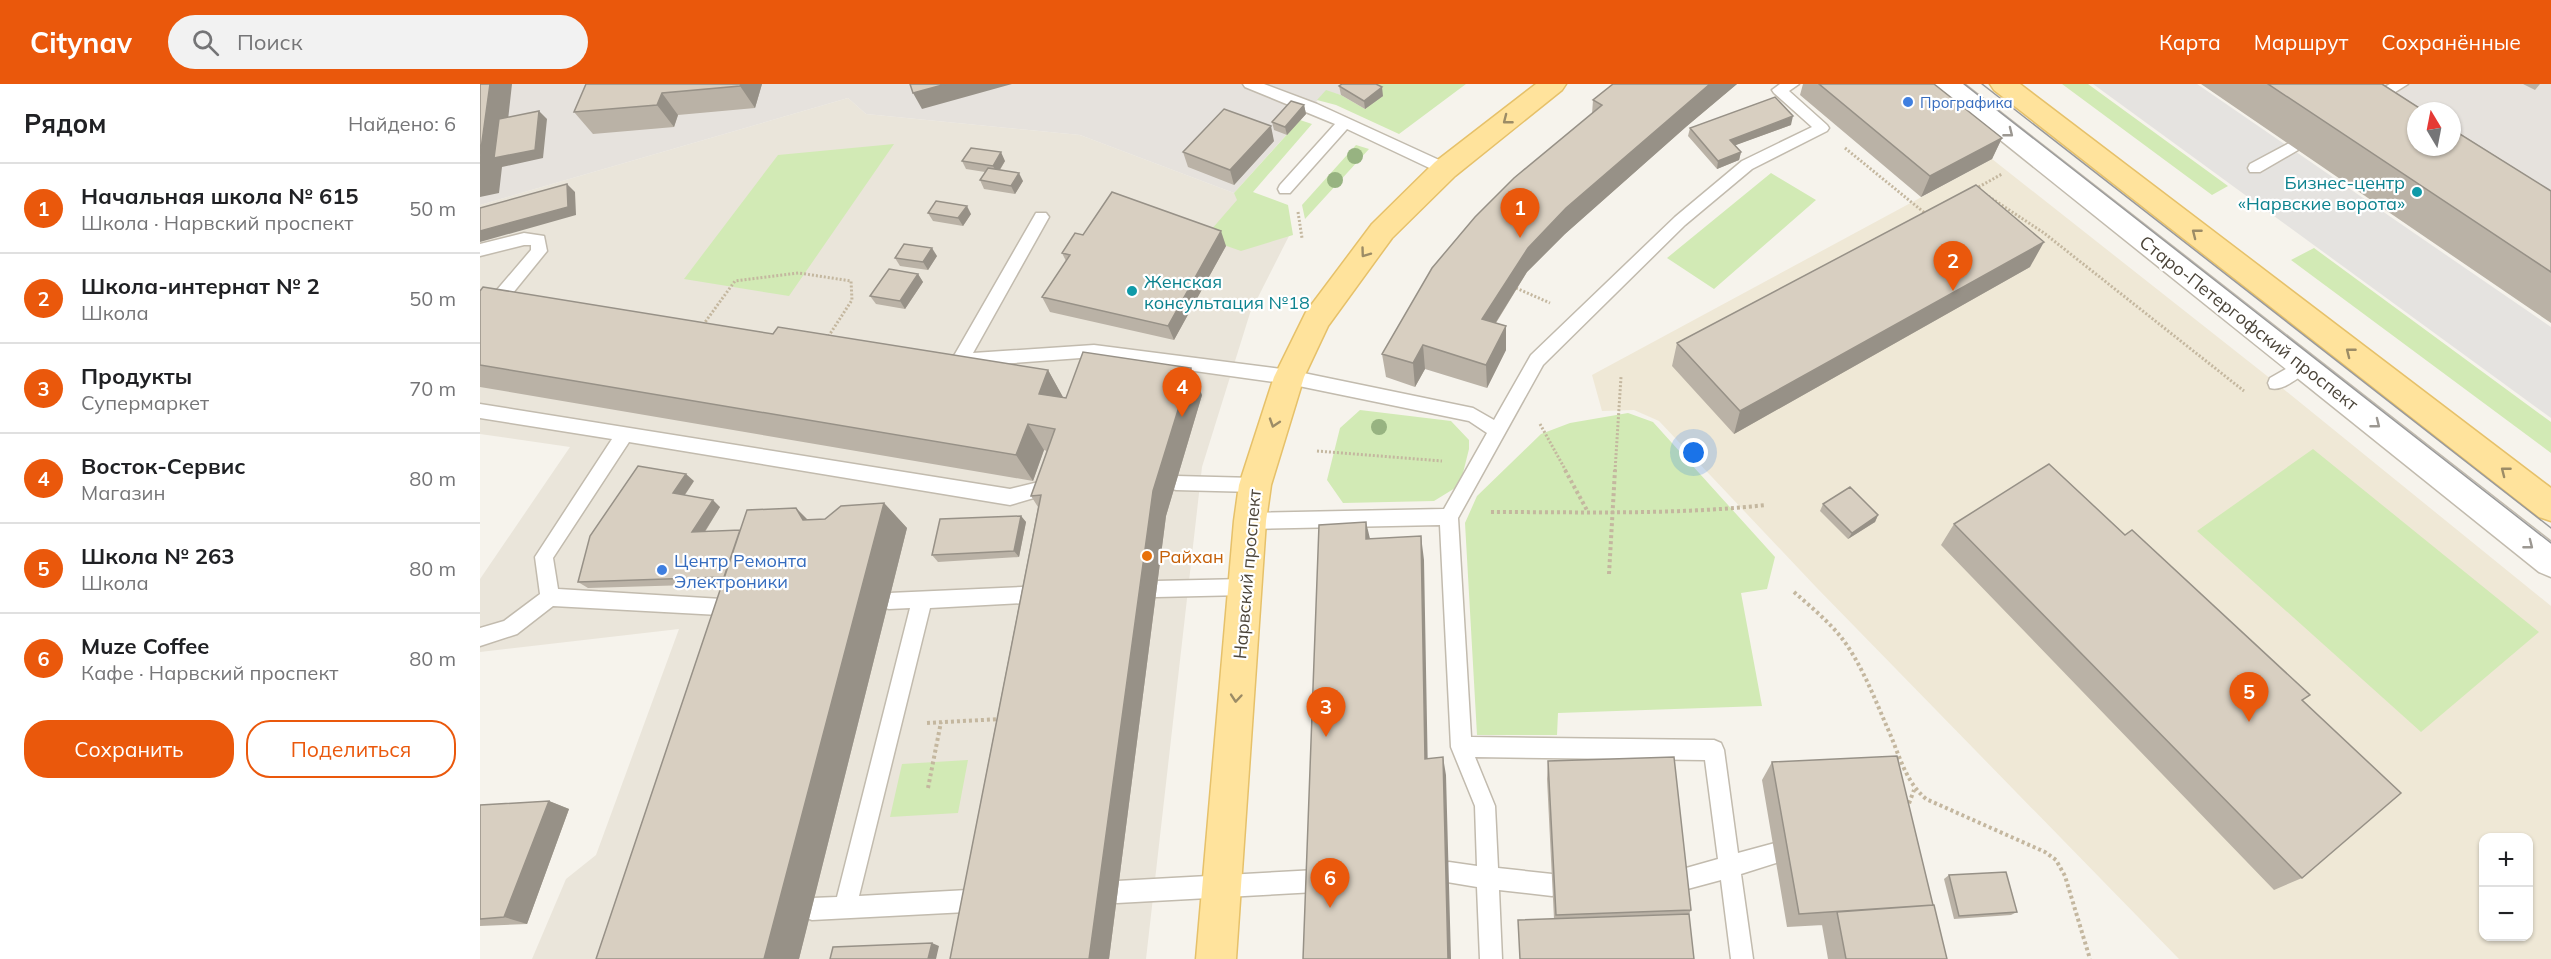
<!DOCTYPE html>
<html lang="ru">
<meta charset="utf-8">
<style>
body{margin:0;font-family:Mulish,sans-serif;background:#f2f2f2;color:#202124}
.controls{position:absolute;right:18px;bottom:18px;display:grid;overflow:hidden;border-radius:12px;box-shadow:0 2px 4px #0004}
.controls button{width:54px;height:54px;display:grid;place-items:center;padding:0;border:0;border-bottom:2px solid #e0e0e0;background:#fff;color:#202124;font:30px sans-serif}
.compass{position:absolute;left:1927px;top:18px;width:54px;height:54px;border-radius:50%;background:#fff;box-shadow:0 2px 4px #0004;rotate:350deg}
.you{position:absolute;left:1214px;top:369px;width:21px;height:21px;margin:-15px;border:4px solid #fff;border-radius:50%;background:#1a73e8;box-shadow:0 0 0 9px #1a73e833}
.badge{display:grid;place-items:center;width:39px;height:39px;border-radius:50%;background:#ea580c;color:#fff;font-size:20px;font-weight:700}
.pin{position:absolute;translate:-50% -50px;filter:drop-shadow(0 2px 3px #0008)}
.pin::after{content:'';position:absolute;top:32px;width:21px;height:18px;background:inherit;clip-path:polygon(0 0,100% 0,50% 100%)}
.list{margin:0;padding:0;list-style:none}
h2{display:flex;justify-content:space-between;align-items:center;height:78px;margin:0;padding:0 24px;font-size:26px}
h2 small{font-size:20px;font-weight:400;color:#757577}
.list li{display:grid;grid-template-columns:39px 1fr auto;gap:18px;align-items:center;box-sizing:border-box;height:90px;padding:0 24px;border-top:2px solid #e0e0e0}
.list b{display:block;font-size:22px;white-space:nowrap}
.list p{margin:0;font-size:20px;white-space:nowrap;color:#757577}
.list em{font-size:20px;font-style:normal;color:#757577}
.actions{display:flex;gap:12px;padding:18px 24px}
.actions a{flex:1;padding:14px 0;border:2px solid #ea580c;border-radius:24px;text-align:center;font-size:21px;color:#ea580c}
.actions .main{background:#ea580c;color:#fff}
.icon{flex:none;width:33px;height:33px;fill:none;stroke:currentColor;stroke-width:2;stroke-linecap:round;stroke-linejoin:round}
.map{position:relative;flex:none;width:2071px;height:875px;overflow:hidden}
header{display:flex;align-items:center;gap:36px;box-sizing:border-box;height:84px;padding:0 30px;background:#ea580c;color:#fff}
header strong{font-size:28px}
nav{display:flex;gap:33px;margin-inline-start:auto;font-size:21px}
.search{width:420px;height:54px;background:#f2f2f2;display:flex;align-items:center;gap:15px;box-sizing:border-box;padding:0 21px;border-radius:33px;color:#757577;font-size:22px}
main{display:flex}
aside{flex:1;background:#fff}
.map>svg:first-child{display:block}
.residential{fill:#eae5da}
.industrial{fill:#e6e2dd;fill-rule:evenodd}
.education{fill:#efe8d6;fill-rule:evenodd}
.green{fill:#d2eab5}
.parking{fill:#e5e3e0}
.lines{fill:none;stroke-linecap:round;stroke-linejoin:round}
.service-casing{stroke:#c2bbae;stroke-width:3}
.minor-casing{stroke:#c2bbae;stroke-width:3}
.primary-casing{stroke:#e6c16a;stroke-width:3}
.path-far1{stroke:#c4b79f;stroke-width:3;stroke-dasharray:2 2;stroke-linecap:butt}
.path{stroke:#c4b79f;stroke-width:4;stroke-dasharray:3 3;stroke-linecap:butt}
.service{fill:#fff;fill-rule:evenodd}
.minor{fill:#fff;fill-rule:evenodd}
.primary{fill:#ffe39c;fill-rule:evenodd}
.tram{stroke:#9a9a9a;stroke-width:1.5}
.tree{fill:#97b381}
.wall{fill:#bab2a6}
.shaded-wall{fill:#979187}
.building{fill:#d8cfc1;stroke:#979187;stroke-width:1.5}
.oneway{stroke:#9c8c66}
.oneway2{stroke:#9c9892}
.shop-dot{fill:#3f7fe0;stroke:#fff;stroke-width:2}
.culture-dot{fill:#0f9aa8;stroke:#fff;stroke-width:2}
.food-dot{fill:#e8710a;stroke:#fff;stroke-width:2}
.labels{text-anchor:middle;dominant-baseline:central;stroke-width:4.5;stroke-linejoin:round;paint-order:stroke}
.far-shop-label{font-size:15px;fill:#366cbe;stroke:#fff;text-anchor:start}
.culture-label{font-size:18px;fill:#0d838f;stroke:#fff;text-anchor:end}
.street-label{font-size:18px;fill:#4b4439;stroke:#fff}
.food-label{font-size:18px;fill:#c56008;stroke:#fff;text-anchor:start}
.shop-label{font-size:18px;fill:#366cbe;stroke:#fff;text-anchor:start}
</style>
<header>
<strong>Citynav</strong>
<div class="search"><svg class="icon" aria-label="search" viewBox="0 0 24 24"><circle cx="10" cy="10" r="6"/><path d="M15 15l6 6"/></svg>Поиск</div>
<nav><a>Карта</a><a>Маршрут</a><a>Сохранённые</a></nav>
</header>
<main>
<aside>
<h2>Рядом<small>Найдено: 6</small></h2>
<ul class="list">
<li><span class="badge">1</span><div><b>Начальная школа № 615</b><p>Школа · Нарвский проспект</p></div><em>50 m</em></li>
<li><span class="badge">2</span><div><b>Школа-интернат № 2</b><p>Школа</p></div><em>50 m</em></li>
<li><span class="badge">3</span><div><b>Продукты</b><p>Супермаркет</p></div><em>70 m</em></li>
<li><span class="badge">4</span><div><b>Восток-Сервис</b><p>Магазин</p></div><em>80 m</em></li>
<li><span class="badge">5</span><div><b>Школа № 263</b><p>Школа</p></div><em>80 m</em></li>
<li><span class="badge">6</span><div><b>Muze Coffee</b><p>Кафе · Нарвский проспект</p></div><em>80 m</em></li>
</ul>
<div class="actions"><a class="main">Сохранить</a><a>Поделиться</a></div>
</aside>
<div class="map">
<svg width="2071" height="875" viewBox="0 0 2071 875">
<rect width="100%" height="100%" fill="#f6f3ec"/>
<!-- residential -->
<path class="residential" d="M 368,14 L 386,30 L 600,51 L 754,109 L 812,146 L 770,229 L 722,383 L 666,875 L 52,875 L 86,795 L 116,771 L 199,545 L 0,568 L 0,495 L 90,363 L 0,350 L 0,121 Z"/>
<!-- industrial -->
<path class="industrial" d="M 0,0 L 873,0 L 861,11 L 846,7 L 754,109 L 600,51 L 386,30 L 368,14 L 0,121 Z
M 1830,0 L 2071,0 L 2071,157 ZM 1936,27 L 1972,27 L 1972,63 L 1936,63 Z"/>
<!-- education -->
<path class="education" d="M 1512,75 L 1796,299 L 2071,522 L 2071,875 L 1699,875 L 1336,503 L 1179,337 L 1154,326 L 1122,327 L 1112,291 ZM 2004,754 L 2048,754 L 2048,852 L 2004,852 Z"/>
<!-- green -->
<path class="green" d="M 883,0 L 986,0 L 919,50 L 856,21 L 837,16 L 846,6 L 861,11 L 885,25 Z
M 1582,0 L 1608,0 L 1748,102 L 1732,111 Z
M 820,36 L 832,40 L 773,108 L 808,121 L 813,151 L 761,167 L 724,154 L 757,116 L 754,109 Z
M 414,60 L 309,212 L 204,195 L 298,71 Z
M 876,61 L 889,65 L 825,135 L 822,121 Z
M 1291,89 L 1336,116 L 1234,205 L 1187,174 Z
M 1834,164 L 2071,338 L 2071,369 L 1811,176 Z
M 880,326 L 971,337 L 989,356 L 989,365 L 980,401 L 954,417 L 863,419 L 847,396 L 860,344 Z
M 1148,329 L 1173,338 L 1295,473 L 1287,505 L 1261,509 L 1282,622 L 1078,629 L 1077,651 L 997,651 L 985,439 L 997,412 L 1061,350 L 1090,339 Z
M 1833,365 L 2059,548 L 1941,648 L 1717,447 Z
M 488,676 L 478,729 L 410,733 L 422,680 Z"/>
<!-- parking -->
<path class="parking" d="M 1613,0 L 1717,0 L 2071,243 L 2071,334 Z"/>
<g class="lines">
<defs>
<path id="service" d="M 763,0 L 784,0 L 837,20 L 970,81 L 972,85 L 965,90 L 960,89 L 867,45 L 810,109 L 800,109 L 798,105 L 800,101 L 855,40 L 765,3 Z
M 1300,0 L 1319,0 L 1309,7 L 1347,41 L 1349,44 L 1347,47 L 1272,85 L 1205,141 L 1063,281 L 978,434 L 991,653 L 1234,656 L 1241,659 L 1244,666 L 1258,769 L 1295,759 L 1302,763 L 1306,770 L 1302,777 L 1261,790 L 1273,875 L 1251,875 L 1241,796 L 1200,807 L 1192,804 L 1189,796 L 1192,788 L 1238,775 L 1225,676 L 995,673 L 1015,722 L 1018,784 L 1072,790 L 1080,793 L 1083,801 L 1080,809 L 1072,812 L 1019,806 L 1022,875 L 1000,875 L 997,803 L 961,797 L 958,789 L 961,781 L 969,778 L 997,782 L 995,722 L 971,663 L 960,441 L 770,445 L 764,442 L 761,437 L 764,432 L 770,429 L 964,425 L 1007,349 L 989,337 L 809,300 L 614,273 L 480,283 L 472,281 L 470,276 L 475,270 L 556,129 L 566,129 L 569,133 L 493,269 L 614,261 L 809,286 L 993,324 L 1014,336 L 1051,271 L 1195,133 L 1262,77 L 1332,43 L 1294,9 L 1292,6 Z
M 1910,0 L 1928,0 L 1896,20 L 1886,20 L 1884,17 L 1886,14 Z
M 1813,57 L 1818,58 L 1820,62 L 1818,66 L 1780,88 L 1770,88 L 1768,84 L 1770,80 Z
M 44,149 L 64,152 L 67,167 L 28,215 L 16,215 L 14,211 L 16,207 L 51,166 L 51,161 L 44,161 L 0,172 L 0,160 Z
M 1823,275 L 1829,277 L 1831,282 L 1829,287 C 1818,293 1803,308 1790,304 L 1788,299 L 1790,294 Z
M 0,320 L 530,405 L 575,394 L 581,396 L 584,401 L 581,406 L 530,421 L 149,358 L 73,474 L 78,505 L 258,516 L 265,518 L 267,524 L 265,530 L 258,532 L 73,522 L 37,550 L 0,562 L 0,544 L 24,537 L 60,510 L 55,473 L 132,355 L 0,334 Z
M 696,392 L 775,394 L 781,396 L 784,401 L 781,406 L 775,408 L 696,406 L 690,404 L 687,399 L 690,394 Z
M 765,495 L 772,497 L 774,503 L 772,509 L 765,511 L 676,513 L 669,511 L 667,505 L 669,499 L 676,497 Z
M 564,502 L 571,504 L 573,510 L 571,516 L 564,518 L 450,524 L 379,812 L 506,805 L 514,808 L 517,816 L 514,824 L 506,827 L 332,836 L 324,833 L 321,825 L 324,817 L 332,814 L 357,813 L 430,524 L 409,525 L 402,523 L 400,517 L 402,511 L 409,509 Z
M 836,786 L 844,789 L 847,797 L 844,805 L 836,808 L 637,819 L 629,816 L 626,808 L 629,800 L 637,797 Z"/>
<path id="minor" d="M 1454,0 L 1484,0 L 2071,458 L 2071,493 L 2059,488 L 1458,6 Z"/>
<path id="primary" d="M 1056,0 L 1086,0 L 1082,6 L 975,92 L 912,154 L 848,242 L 824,293 L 791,401 L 786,437 L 756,875 L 716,875 L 754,437 L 759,401 L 794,293 L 826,228 L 892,140 L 955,78 Z
M 1510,0 L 1540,0 L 2071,404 L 2071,437 L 2059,433 L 1514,6 Z"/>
</defs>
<!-- service casing -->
<use href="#service" class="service-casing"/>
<!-- minor casing -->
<use href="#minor" class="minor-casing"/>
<!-- primary casing -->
<use href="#primary" class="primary-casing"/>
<!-- path-far1 -->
<path class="path-far1" d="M 1365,64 L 1446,130 L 1448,129
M 1495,105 L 1522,90
M 1505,110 L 1564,149 L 1764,307
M 818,128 L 822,154
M 1036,204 L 1070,219
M 223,241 L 255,197 L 319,189 L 371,197 L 372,216 L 348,253
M 1060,340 L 1086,387
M 837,367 L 962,377
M 1135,387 L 1141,293"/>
<!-- path -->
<path class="path" d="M 1085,386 L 1108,428
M 1011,428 C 1102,428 1195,431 1286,421
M 1129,490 L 1135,386
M 1314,508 C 1330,522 1347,536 1361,553 C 1381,579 1394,613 1407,643 C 1419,669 1424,696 1446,715 L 1565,768 L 1576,776 L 1585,792 L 1610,875
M 447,639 L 520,635
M 448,704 L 461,638
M 1427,725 L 1434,706"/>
<!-- service -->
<use href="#service" class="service"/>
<!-- minor -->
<use href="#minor" class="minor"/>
<!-- primary -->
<use href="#primary" class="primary"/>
<!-- tram -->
<path class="tram" d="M 1484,0 L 2071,459
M 1502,0 L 2071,444"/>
</g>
<!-- trees -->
<g class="tree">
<circle cx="875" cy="72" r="8"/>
<circle cx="855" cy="96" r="8"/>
<circle cx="899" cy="343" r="8"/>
</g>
<!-- wall -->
<path class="wall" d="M 106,0 L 282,0 L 275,24 L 198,31 L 194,43 L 113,50 L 94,28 Z
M 1133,0 L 1257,0 L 1207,42 L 1085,150 L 1047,188 L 1016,239 L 1026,242 L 1026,266 L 1007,304 L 945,285 L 935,303 L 906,293 L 902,270 L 1112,30 L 1113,16 Z
M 1323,0 L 1454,0 L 1522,54 L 1512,75 L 1441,113 L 1320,11 Z
M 1721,0 L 1902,0 L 2071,107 L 2071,239 Z
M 2043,0 L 2060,0 L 2055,6 Z
M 859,2 L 903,12 L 885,25 L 861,11 Z
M 824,21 L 826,30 L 807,51 L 794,46 L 792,38 Z
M 1311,41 L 1255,61 L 1261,68 L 1259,76 L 1237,85 L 1208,52 L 1210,44 Z
M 794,57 L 754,101 L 708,83 L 703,68 Z
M 482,77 L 525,77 L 520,86 L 543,97 L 535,110 L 504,105 L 500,96 L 505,88 L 486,85 Z
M 448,129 L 491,130 L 483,142 L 453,137 Z
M 746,162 L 694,256 L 570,228 L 562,213 L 586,177 L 582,169 Z
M 457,172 L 448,186 L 420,182 L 415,174 Z
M 1550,183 L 1254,350 L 1192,282 L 1197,259 Z
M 438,190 L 443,198 L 425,225 L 396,220 L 390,212 Z
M 0,207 L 293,250 L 568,286 L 583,314 L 722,311 L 686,432 L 629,875 L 470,875 L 558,423 L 551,412 L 567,367 L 564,366 L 553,397 L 0,303 Z
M 214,397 L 205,411 L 240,423 L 225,448 L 260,446 L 328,436 L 345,435 L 404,419 L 427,444 L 319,875 L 103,875 L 116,875 L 242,500 L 108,504 L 98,498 Z
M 1343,420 L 1398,431 L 1395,438 L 1368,455 L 1340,427 Z
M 541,432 L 546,438 L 539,473 L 458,478 L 452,471 Z
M 1474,440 L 1822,616 L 1822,794 L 1794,806 L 1461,461 Z
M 1068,677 L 1211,826 L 1209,830 L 1074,835 L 1067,695 Z
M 1292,678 L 1453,821 L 1467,875 L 1348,875 L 1342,841 L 1343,841 L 1307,843 L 1282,696 Z
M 69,717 L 89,725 L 47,840 L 0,842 L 0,721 Z
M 1469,791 L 1537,828 L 1531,831 L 1474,835 L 1464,795 Z"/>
<!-- shaded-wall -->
<path class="shaded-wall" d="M 10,0 L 32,0 L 24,72 L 59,27 L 67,35 L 63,74 L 22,83 L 19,109 L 0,113 L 0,72 Z
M 261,0 L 282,0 L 275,24 L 260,2 Z
M 466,0 L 532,0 L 442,25 L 433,9 Z
M 1230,0 L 1257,0 L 1207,42 L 1085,150 L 1047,188 L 1003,259 L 1002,235 L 1048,164 L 1086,124 Z
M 902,3 L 903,12 L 885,25 L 884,17 Z
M 182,9 L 198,31 L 194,43 L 177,21 Z
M 824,21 L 826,30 L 807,51 L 805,43 Z
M 1313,32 L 1311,41 L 1248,64 L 1250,56 Z
M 791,42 L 794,57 L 754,101 L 750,86 Z
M 1522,54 L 1512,75 L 1441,113 L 1450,92 Z
M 521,68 L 525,77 L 517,90 L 513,82 Z
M 1261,68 L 1259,76 L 1237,85 L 1238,77 Z
M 539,89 L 543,97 L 535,110 L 531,102 Z
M 87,100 L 95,108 L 96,131 L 0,158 L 0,147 Z
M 487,122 L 491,130 L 483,142 L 478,134 Z
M 741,147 L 746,162 L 694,256 L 688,242 Z
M 1564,158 L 1550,183 L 1254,350 L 1260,327 Z
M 452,164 L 457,172 L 448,186 L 443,178 Z
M 438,190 L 443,198 L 425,225 L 420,217 Z
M 1026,242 L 1026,266 L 1007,304 L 1006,281 Z
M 943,261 L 945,285 L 935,303 L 933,279 Z
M 711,284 L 722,311 L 686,432 L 629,875 L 609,875 L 673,407 Z
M 568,286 L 583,313 L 574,337 L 559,310 Z
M 548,340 L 564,366 L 553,397 L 536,371 Z
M 206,390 L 214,397 L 201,416 L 193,409 Z
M 233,416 L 240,423 L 220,455 L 212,448 Z
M 404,419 L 427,444 L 319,875 L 284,875 Z
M 316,424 L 341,449 L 323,436 Z
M 1398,431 L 1395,438 L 1368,455 L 1372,449 Z
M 541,432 L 546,438 L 539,473 L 534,467 Z
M 886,438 L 892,463 L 886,455 Z
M 941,452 L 944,476 L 948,693 L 945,675 Z
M 963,673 L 966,691 L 971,875 L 968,875 Z
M 69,717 L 89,725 L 47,840 L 24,833 Z
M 452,859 L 459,862 L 456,875 L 448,875 Z"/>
<!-- building -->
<path class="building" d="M 0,0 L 10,0 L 0,72 Z
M 106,0 L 261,0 L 260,2 L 182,9 L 177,21 L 94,28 Z
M 430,0 L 466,0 L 433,9 Z
M 862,0 L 896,0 L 902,3 L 884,17 L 859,2 Z
M 1133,0 L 1230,0 L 1086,124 L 1048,164 L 1002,235 L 1026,242 L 1006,281 L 943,261 L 933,279 L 902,270 L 952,184 L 995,133 L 1034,94 L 1122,21 L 1113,16 Z
M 1339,0 L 1454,0 L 1522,54 L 1450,92 Z
M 1788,0 L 1902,0 L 1944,27 L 1936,27 L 1936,63 L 1972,63 L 1972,45 L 2071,107 L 2071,188 Z
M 1295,13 L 1313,32 L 1250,56 L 1261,68 L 1238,77 L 1210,44 Z
M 811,17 L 824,21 L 805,43 L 792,38 Z
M 744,25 L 791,42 L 750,86 L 703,68 Z
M 59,27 L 55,66 L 14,74 L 19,35 Z
M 491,64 L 521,68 L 513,82 L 482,77 Z
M 508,84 L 539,89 L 531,102 L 500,96 Z
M 87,100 L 88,123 L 0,147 L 0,124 Z
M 1496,101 L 1564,158 L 1260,327 L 1197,259 Z
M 632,108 L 741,147 L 688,242 L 562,213 L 590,171 L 582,169 L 595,149 L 603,151 Z
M 456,117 L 487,122 L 478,134 L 448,129 Z
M 424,160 L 452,164 L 443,178 L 415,174 Z
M 409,185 L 438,190 L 420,217 L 390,212 Z
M 3,203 L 293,250 L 298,243 L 568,286 L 559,310 L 586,314 L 603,268 L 711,284 L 673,407 L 609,875 L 470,875 L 561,411 L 551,412 L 575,345 L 548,340 L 536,371 L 0,281 L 0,207 Z
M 1569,380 L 1645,451 L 1652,446 L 1830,611 L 1822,616 L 1921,709 L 1822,794 L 1474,440 Z
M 158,382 L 206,390 L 193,409 L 233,416 L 212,448 L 260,446 L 244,493 L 98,498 L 110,452 Z
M 1370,403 L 1398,431 L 1372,449 L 1343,420 Z
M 404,419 L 284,875 L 116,875 L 267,426 L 316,424 L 323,436 L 345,435 L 361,422 Z
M 541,432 L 534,467 L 452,471 L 460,435 Z
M 886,438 L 886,455 L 941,452 L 945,675 L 963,673 L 968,875 L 823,875 L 839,441 Z
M 1417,672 L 1453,821 L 1319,830 L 1292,678 Z
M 1194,673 L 1211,826 L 1076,831 L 1068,677 Z
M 69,717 L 24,833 L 0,835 L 0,721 Z
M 1526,788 L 1537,828 L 1479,832 L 1469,791 Z
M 1454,821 L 1467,875 L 1366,875 L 1357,828 Z
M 1209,830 L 1214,875 L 1040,875 L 1038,836 Z
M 452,859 L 448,875 L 350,875 L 353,863 Z"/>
<!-- one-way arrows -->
<defs><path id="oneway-chevron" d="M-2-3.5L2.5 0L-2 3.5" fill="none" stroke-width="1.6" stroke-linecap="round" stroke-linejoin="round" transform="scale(1.5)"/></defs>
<g class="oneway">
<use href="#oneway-chevron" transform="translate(1027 36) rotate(142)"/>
<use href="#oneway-chevron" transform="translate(1716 149) rotate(-142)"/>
<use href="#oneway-chevron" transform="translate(885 169) rotate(126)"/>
<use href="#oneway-chevron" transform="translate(1870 268) rotate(-142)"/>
<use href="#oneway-chevron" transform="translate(794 339) rotate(108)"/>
<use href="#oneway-chevron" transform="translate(2025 387) rotate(-142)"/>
<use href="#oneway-chevron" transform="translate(756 614) rotate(95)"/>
</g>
<g class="oneway2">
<use href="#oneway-chevron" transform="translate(1529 49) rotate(38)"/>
<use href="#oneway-chevron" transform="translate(1896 340) rotate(38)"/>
<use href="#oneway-chevron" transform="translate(2049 461) rotate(38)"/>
</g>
<!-- markers -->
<g class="shop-dot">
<circle cx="1428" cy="18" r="6"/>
<circle cx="182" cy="486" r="6"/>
</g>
<g class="culture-dot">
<circle cx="1937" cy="108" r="6"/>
<circle cx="652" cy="207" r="6"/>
</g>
<circle class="food-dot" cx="667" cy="472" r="6"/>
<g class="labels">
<!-- far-shop labels -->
<g class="far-shop-label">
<text x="1440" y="18">Прографика</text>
</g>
<!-- culture labels -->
<g class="culture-label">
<text x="1925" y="98">Бизнес-центр<tspan x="1925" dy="21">«Нарвские ворота»</tspan></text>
<text x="664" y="197" text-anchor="start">Женская<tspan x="664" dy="21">консультация №18</tspan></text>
</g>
<!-- street labels -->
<g class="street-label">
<text transform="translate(1769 239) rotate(38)">Старо-Петергофский проспект</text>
<text transform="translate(767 490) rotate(-85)">Нарвский проспект</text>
</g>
<!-- food labels -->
<g class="food-label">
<text x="679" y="472">Райхан</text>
</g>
<!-- shop labels -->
<g class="shop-label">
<text x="194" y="476">Центр Ремонта<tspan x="194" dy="21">Электроники</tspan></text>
</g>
</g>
</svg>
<div class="controls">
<button>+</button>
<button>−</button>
</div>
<svg class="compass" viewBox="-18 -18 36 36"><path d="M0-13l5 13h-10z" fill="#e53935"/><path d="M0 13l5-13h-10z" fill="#757577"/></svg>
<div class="you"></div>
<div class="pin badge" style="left:1040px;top:154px">1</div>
<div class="pin badge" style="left:1473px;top:207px">2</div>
<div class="pin badge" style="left:846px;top:653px">3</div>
<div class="pin badge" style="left:702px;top:333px">4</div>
<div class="pin badge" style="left:1769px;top:638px">5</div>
<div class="pin badge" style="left:850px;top:824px">6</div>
</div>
</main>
